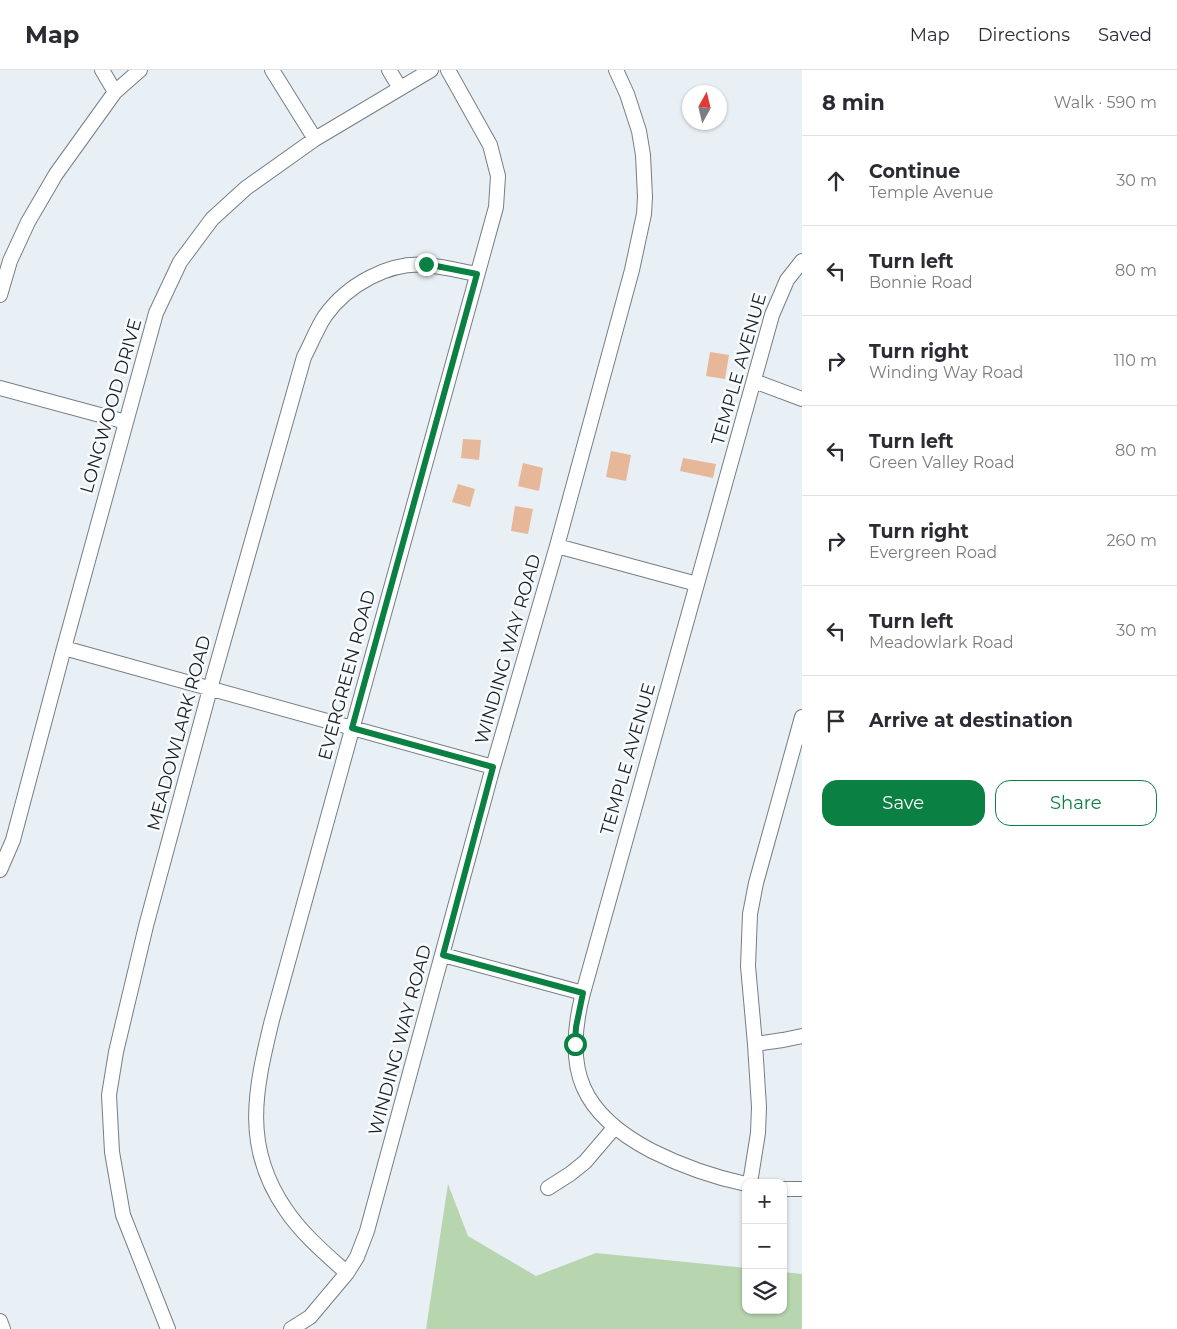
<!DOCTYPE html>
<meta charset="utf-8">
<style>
body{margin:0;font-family:Montserrat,sans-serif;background:#f2f2f3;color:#2b2b33}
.controls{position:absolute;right:15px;bottom:15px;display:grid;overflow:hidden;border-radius:10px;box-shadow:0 1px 4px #0004}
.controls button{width:45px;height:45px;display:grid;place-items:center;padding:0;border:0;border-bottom:1px solid #e1e1e2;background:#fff;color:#2b2b33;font:25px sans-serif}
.compass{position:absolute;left:682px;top:15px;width:45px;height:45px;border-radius:50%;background:#fff;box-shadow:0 1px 4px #0004;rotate:8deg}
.stop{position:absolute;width:15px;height:15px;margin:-11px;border:4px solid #0b8043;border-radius:50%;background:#fff}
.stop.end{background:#0b8043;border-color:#fff;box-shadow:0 1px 5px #0008}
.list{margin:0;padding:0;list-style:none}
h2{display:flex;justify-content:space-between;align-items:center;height:65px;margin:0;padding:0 20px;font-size:21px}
h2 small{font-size:16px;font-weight:400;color:#7c7c81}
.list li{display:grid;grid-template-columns:32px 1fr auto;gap:15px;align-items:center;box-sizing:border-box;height:90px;padding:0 20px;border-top:1px solid #e1e1e2}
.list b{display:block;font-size:19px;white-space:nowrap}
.list p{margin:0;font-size:16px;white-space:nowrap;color:#7c7c81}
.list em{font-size:16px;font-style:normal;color:#7c7c81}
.actions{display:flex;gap:10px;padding:15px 20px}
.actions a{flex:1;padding:11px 0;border:1px solid #0b8043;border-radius:15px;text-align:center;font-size:18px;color:#0b8043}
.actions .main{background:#0b8043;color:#fff}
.icon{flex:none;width:28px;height:28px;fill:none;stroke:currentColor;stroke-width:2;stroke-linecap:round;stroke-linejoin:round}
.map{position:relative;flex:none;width:802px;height:1259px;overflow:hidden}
header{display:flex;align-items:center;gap:30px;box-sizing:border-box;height:70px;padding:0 25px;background:#fff;border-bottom:1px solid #e1e1e2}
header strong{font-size:24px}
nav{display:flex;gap:28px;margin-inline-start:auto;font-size:18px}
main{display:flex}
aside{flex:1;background:#fff}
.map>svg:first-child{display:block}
.green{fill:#b7d5af}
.building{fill:#e6b799}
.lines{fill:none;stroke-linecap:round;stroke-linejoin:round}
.minor-casing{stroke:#777e83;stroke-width:16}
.minor{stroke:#fff;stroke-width:14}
.route{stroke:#0b8043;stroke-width:6}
.labels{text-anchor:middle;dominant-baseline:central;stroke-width:5;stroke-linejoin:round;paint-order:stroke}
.street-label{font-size:18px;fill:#1b1e20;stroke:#f9fcfe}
</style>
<header>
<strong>Map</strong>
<nav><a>Map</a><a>Directions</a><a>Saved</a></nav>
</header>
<main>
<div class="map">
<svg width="802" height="1259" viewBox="0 0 802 1259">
<rect width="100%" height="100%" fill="#e8f0f5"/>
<!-- green -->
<path class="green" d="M 448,1114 L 468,1166 L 536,1206 L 596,1183 L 746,1198 L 746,1240 L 783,1240 L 783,1202 L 802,1204 L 802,1259 L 426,1259 Z"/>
<!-- building -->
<path class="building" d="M 710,282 L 729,285 L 725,309 L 706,306 Z
M 463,369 L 481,370 L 479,390 L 461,388 Z
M 611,381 L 631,385 L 626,411 L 606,407 Z
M 683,388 L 716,394 L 713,408 L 680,401 Z
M 523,393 L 543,398 L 539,421 L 518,416 Z
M 458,414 L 475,419 L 470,437 L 452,432 Z
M 515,436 L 533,439 L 528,464 L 511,461 Z"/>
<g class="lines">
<defs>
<path id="minor" d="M 102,0 L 115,22
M 272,0 L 315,69
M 389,0 L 400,18
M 0,225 L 10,191 L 28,152 L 56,104 L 115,22 L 140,0
M 754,311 L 802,329
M 0,318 L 126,352
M 557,476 L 697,514
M 64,578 L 493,697
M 0,800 L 13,770 L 64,578 L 156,243 L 180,192 L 212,149 L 246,118 L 315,69 L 431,0
M 443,885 L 583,923
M 755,974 L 783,970 L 802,966
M 750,1113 L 758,1063 L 759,1037 L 755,974 L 748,896 L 750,844 L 756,813 L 802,647
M 746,1114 C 713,1107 682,1096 652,1081 C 581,1044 563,1000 583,923 L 772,245 L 787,210 L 802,191
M 548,1118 L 570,1104 L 585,1092 L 614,1058
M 783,1119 L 802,1119
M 347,1203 C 326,1184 302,1164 286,1140 C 242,1077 255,1020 272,950 L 496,137 L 498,106 L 490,75 L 448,0
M 0,1251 L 3,1259
M 168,1259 L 123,1145 L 112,1082 L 109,1025 L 116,982 L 146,856 L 210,619 L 304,287 C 311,274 317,258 325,246 C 347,215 389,191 428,195 C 444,197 461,201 477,204
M 291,1259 L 310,1247 L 347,1203 L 357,1187 L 367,1161 L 493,697 L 557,476 L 632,200 L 644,144 L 645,127 L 643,85 L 639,61 L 627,24 L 616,0"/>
</defs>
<!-- minor casing -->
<use href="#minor" class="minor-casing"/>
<!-- minor -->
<use href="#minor" class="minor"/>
</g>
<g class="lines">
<!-- route -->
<path class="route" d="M 426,194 L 477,204 L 352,658 L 493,697 L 443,885 L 583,923 L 576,957 L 575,974"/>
</g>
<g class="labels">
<!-- street labels -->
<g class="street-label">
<text transform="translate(739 299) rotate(-74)">TEMPLE AVENUE</text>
<text transform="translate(111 336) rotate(-74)">LONGWOOD DRIVE</text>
<text transform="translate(508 579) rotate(-74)">WINDING WAY ROAD</text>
<text transform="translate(347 605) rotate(-75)">EVERGREEN ROAD</text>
<text transform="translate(179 663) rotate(-75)">MEADOWLARK ROAD</text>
<text transform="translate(628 689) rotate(-74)">TEMPLE AVENUE</text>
<text transform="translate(400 970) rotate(-75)">WINDING WAY ROAD</text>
</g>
</g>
</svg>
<div class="controls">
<button>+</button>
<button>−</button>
<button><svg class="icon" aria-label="layers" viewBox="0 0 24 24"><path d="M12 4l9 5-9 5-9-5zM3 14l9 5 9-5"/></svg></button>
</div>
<svg class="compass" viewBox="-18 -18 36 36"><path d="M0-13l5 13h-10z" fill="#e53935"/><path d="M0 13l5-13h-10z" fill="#7c7c81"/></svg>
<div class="stop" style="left:575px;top:974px"></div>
<div class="stop end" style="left:426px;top:194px"></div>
</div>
<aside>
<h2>8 min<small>Walk · 590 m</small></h2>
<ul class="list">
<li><svg class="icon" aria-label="ahead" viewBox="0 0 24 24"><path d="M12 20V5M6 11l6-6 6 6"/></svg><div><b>Continue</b><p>Temple Avenue</p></div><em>30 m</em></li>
<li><svg class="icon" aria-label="left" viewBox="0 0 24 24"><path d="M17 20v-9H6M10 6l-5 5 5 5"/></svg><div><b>Turn left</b><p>Bonnie Road</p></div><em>80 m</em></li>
<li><svg class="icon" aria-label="right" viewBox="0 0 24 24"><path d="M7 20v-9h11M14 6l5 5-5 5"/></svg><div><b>Turn right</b><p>Winding Way Road</p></div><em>110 m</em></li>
<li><svg class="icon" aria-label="left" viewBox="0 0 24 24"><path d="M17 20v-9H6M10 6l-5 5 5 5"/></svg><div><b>Turn left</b><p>Green Valley Road</p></div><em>80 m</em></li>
<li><svg class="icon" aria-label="right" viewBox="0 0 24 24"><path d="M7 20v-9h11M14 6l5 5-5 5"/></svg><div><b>Turn right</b><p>Evergreen Road</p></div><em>260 m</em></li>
<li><svg class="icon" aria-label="left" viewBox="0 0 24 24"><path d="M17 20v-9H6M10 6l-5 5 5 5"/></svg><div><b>Turn left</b><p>Meadowlark Road</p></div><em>30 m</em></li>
<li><svg class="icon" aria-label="arrive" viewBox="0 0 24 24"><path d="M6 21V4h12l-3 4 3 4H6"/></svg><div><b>Arrive at destination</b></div></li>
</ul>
<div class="actions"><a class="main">Save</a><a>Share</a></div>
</aside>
</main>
